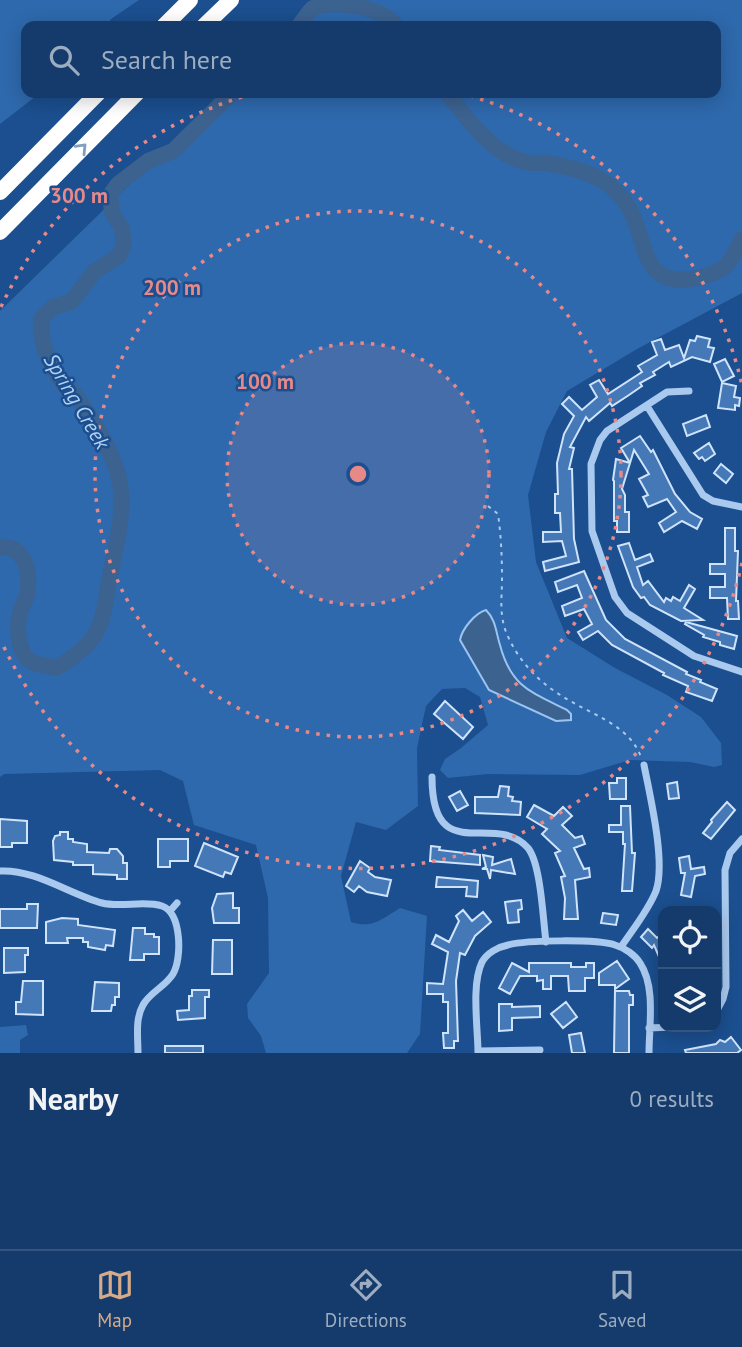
<!DOCTYPE html>
<style>
body{margin:0;font-family:"PT Sans",sans-serif;background:#214673;color:#f1f3f6}
.controls{position:absolute;right:21px;bottom:21px;display:grid;overflow:hidden;border-radius:14px;box-shadow:0 4px 18px #0003}
.controls button{width:63px;height:63px;display:grid;place-items:center;padding:0;border:0;border-bottom:2px solid #33557e;background:#143b6b;color:#f1f3f6;font:35px sans-serif}
.list{margin:0;padding:0;list-style:none}
h2{display:flex;justify-content:space-between;align-items:center;height:91px;margin:0;padding:0 28px;font-size:30px}
h2 small{font-size:23px;font-weight:400;color:#9dadc1}
.icon{flex:none;width:38px;height:38px;fill:none;stroke:currentColor;stroke-width:2;stroke-linecap:round;stroke-linejoin:round}
.map{position:relative;flex:none;width:742px;height:1053px;overflow:hidden}
.search{position:absolute;background:#143b6b;box-shadow:0 4px 18px #0003;left:21px;right:21px;top:21px;height:77px;display:flex;align-items:center;gap:18px;box-sizing:border-box;padding:0 24px;border-radius:14px;color:#9dadc1;font-size:26px}
.sheet{height:196px;background:#143b6b}
nav{display:flex;justify-content:space-around;align-items:center;box-sizing:border-box;height:98px;border-top:2px solid #33557e;background:#143b6b;font-size:19px;color:#9dadc1}
nav a{display:grid;justify-items:center;gap:4px}
nav .on{color:#d6ab8b}
.map>svg:first-child{display:block}
.green{fill:#2e69ad}
.water{fill:#3c6290;stroke:#9cc4f0;stroke-width:2}
.lines{fill:none;stroke-linecap:round;stroke-linejoin:round}
.river{stroke:#3c6290;stroke-width:16}
.building{fill:#4478b7;stroke:#cfe3fa;stroke-width:2}
.path{stroke:#a9c9ee;stroke-width:2;stroke-dasharray:3.5 5;stroke-linecap:butt}
.street{stroke:#a9c9ee;stroke-width:7}
.highway{stroke:#fff;stroke-width:16}
.oneway{stroke:#829ec1}
.ring{fill:none;stroke:#e88989;stroke-width:3.5;stroke-dasharray:3.5 7}
.labels{text-anchor:middle;dominant-baseline:central;stroke-width:5;stroke-linejoin:round;paint-order:stroke}
.water-label{font-size:21px;font-style:italic;fill:#b5d3f5;stroke:#1b4f8f}
.centre{fill:#e88989;stroke:#1b4f8f;stroke-width:3.5}
.ring-label{font-size:21px;text-anchor:middle;font-weight:bold;fill:#e88989;stroke:#1b4f8f;stroke-width:5;stroke-linejoin:round;paint-order:stroke}
</style>
<div class="map">
<svg width="742" height="1053" viewBox="0 0 742 1053">
<rect width="100%" height="100%" fill="#1b4f8f"/>
<!-- green -->
<path class="green" d="M 0,0 L 139,0 L 111,19 L 107,26 L 26,26 L 26,93 L 40,93 L 0,124 Z
M 318,0 L 742,0 L 742,293 L 637,349 L 567,391 L 546,432 L 528,495 L 536,562 L 567,638 L 615,668 L 667,695 L 701,717 L 721,743 L 722,765 L 714,767 L 690,762 L 630,760 L 580,775 L 488,774 L 448,778 L 440,770 L 445,759 L 461,748 L 488,725 L 480,697 L 465,688 L 442,689 L 426,706 L 417,748 L 418,806 L 386,830 L 356,822 L 341,876 L 351,922 C 372,929 382,919 400,908 L 427,916 L 420,1034 L 407,1053 L 266,1053 L 261,1036 L 248,1018 L 247,1004 L 269,973 L 268,898 L 256,845 L 194,825 L 183,781 L 160,770 L 4,774 L 0,777 L 0,311 L 223,93 L 716,93 L 716,26 L 291,26 Z
M 26,1025 L 28,1035 L 20,1040 L 20,1053 L 0,1053 L 0,1027 Z"/>
<!-- water -->
<path class="water" d="M 486,610 C 496,620 496,633 500,645 C 511,687 531,692 567,710 L 571,714 L 571,720 L 556,721 L 489,690 L 460,640 C 462,629 475,613 486,610 Z"/>
<g class="lines">
<!-- river -->
<path class="river" d="M 299,26 C 303,21 308,12 313,8 C 335,0 381,6 396,26
M 447,93 C 467,118 492,155 526,162 C 533,164 540,162 547,163 C 565,166 588,172 603,181 C 613,187 623,198 629,208 C 648,240 639,290 697,278 C 727,271 728,266 742,239
M 0,547 C 23,545 30,569 28,589 C 28,596 23,603 21,610 C 16,623 17,652 30,661 C 37,665 49,666 56,668 C 103,640 101,627 110,576 C 116,544 127,507 118,475 C 111,449 94,421 78,399 C 74,393 68,389 63,384 C 49,365 40,342 41,319 L 53,307 L 71,302 L 95,271 L 119,256 L 124,244 L 122,229 L 112,212 L 110,195 L 118,184 L 148,161 L 173,151 L 232,93"/>
</g>
<!-- building -->
<path class="building" d="M 697,336 L 710,339 L 708,347 L 714,348 L 710,362 L 692,357 L 671,367 L 669,362 L 653,372 L 655,375 L 640,383 L 642,386 L 629,395 L 612,406 L 610,403 L 589,421 L 586,417 L 570,447 L 574,448 L 569,469 L 572,469 L 574,539 L 579,562 L 545,571 L 543,562 L 566,556 L 562,541 L 543,542 L 543,532 L 561,532 L 560,513 L 555,513 L 555,494 L 558,494 L 557,463 L 564,434 L 574,416 L 562,404 L 569,397 L 582,410 L 597,397 L 590,385 L 599,380 L 608,394 L 642,372 L 638,366 L 657,355 L 652,342 L 661,339 L 665,350 L 679,345 L 684,358 L 690,340 L 695,341 Z
M 725,359 L 734,376 L 722,382 L 714,364 Z
M 722,383 L 736,386 L 734,397 L 740,398 L 739,406 L 735,405 L 735,410 L 718,408 Z
M 706,415 L 710,427 L 687,436 L 683,424 Z
M 640,436 L 651,452 L 653,450 L 675,494 L 690,512 L 702,519 L 697,529 L 682,521 L 664,532 L 659,523 L 676,512 L 667,499 L 648,507 L 643,497 L 648,495 L 639,479 L 649,474 L 634,450 L 630,463 L 621,448 Z
M 709,443 L 715,454 L 705,461 L 702,457 L 699,459 L 694,453 Z
M 616,459 L 630,463 L 622,489 L 625,495 L 625,512 L 629,512 L 629,532 L 617,532 L 617,521 L 614,521 L 614,481 L 613,480 Z
M 721,464 L 733,474 L 726,483 L 714,473 Z
M 725,528 L 735,528 L 735,551 L 738,551 L 736,601 L 738,601 L 739,619 L 728,619 L 727,598 L 710,598 L 710,587 L 725,587 L 725,574 L 710,574 L 710,564 L 725,564 Z
M 629,543 L 635,560 L 650,554 L 653,561 L 637,567 L 643,585 L 648,581 L 664,602 L 666,598 L 671,601 L 673,597 L 680,601 L 689,585 L 695,589 L 684,608 L 703,620 L 681,621 L 650,605 L 644,597 L 641,598 L 633,587 L 618,546 Z
M 584,571 L 606,620 L 625,639 L 687,672 L 686,674 L 701,680 L 700,682 L 717,689 L 712,701 L 686,692 L 688,686 L 663,675 L 664,673 L 612,645 L 598,631 L 583,640 L 578,632 L 592,624 L 584,609 L 565,616 L 562,606 L 582,598 L 577,585 L 558,592 L 555,582 Z
M 686,622 L 737,636 L 734,649 L 720,645 L 720,642 L 703,637 L 704,635 L 685,624 Z
M 445,701 L 473,727 L 463,739 L 434,714 Z
M 617,778 L 626,778 L 626,799 L 610,799 L 609,783 L 617,783 Z
M 677,782 L 679,798 L 669,799 L 667,784 Z
M 500,786 L 509,787 L 508,796 L 513,797 L 512,801 L 521,802 L 520,815 L 475,813 L 475,797 L 498,797 Z
M 460,791 L 468,805 L 457,811 L 449,797 Z
M 727,802 L 735,810 L 711,839 L 703,833 L 712,822 L 711,820 Z
M 534,805 L 554,816 L 563,807 L 572,816 L 562,825 L 575,838 L 582,836 L 585,844 L 574,848 L 584,869 L 589,868 L 590,877 L 575,880 L 578,919 L 564,919 L 565,898 L 561,877 L 565,876 L 555,853 L 560,851 L 542,834 L 547,829 L 527,817 Z
M 621,806 L 630,806 L 632,853 L 635,853 L 632,891 L 622,891 L 625,844 L 623,844 L 623,832 L 609,832 L 609,825 L 621,825 Z
M 0,819 L 27,821 L 27,843 L 12,843 L 12,847 L 0,847 Z
M 60,832 L 68,832 L 68,839 L 73,839 L 73,842 L 87,844 L 87,852 L 109,853 L 110,849 L 117,849 L 123,856 L 123,863 L 127,863 L 127,879 L 117,879 L 117,875 L 93,874 L 93,865 L 73,865 L 73,862 L 54,860 L 53,841 L 55,836 L 60,835 Z
M 158,839 L 188,839 L 188,861 L 170,861 L 170,867 L 158,867 Z
M 204,843 L 238,857 L 231,874 L 225,872 L 223,877 L 195,866 Z
M 431,846 L 440,847 L 439,850 L 480,855 L 480,865 L 430,861 Z
M 483,855 L 493,857 L 492,865 L 511,859 L 515,874 L 491,870 L 490,879 L 487,869 L 482,869 L 486,867 Z
M 689,856 L 691,869 L 704,867 L 705,874 L 695,876 L 691,897 L 681,895 L 685,873 L 681,873 L 679,858 Z
M 360,861 L 370,868 L 368,872 L 375,877 L 391,880 L 387,896 L 367,892 L 359,886 L 354,892 L 346,886 Z
M 437,877 L 478,881 L 477,897 L 466,896 L 467,887 L 436,887 Z
M 233,893 L 233,908 L 239,908 L 239,923 L 214,923 L 212,908 L 217,894 Z
M 521,900 L 522,909 L 518,910 L 519,922 L 508,923 L 505,902 Z
M 27,904 L 38,904 L 37,928 L 0,928 L 0,909 L 27,909 Z
M 463,910 L 472,921 L 483,912 L 491,922 L 475,936 L 465,955 L 460,953 L 456,981 L 458,1041 L 454,1041 L 454,1048 L 444,1048 L 443,1033 L 448,1033 L 448,1002 L 443,1002 L 443,994 L 427,994 L 427,983 L 443,984 L 448,952 L 432,944 L 436,935 L 449,942 L 459,921 L 456,916 Z
M 603,913 L 618,915 L 616,925 L 601,923 Z
M 62,918 L 78,919 L 78,925 L 115,930 L 113,946 L 106,945 L 105,950 L 88,947 L 88,942 L 83,942 L 83,938 L 67,938 L 68,943 L 46,943 L 46,922 Z
M 133,928 L 145,928 L 145,934 L 154,934 L 154,937 L 159,937 L 159,954 L 144,954 L 144,960 L 130,960 Z
M 648,929 L 657,938 L 663,933 L 663,966 L 654,945 L 652,948 L 641,937 Z
M 213,940 L 232,940 L 232,974 L 212,974 Z
M 4,948 L 28,948 L 28,955 L 25,955 L 25,972 L 4,973 Z
M 617,961 L 629,979 L 615,989 L 615,985 L 599,985 L 599,973 Z
M 512,963 L 529,972 L 529,963 L 571,963 L 571,967 L 586,967 L 586,963 L 594,963 L 594,978 L 585,978 L 585,991 L 569,991 L 568,976 L 551,976 L 551,989 L 543,989 L 543,980 L 537,981 L 537,976 L 520,976 L 510,994 L 499,988 Z
M 23,981 L 43,981 L 43,1015 L 16,1014 L 16,1002 L 21,1002 Z
M 95,982 L 119,983 L 119,997 L 115,997 L 115,1005 L 112,1005 L 111,1011 L 92,1011 Z
M 192,990 L 209,990 L 209,997 L 205,997 L 205,1018 L 178,1020 L 177,1011 L 189,1010 L 189,996 L 192,996 Z
M 615,991 L 629,991 L 630,995 L 633,995 L 633,1005 L 629,1005 L 629,1053 L 614,1053 Z
M 566,1002 L 577,1017 L 563,1028 L 551,1014 Z
M 499,1004 L 512,1004 L 512,1007 L 540,1006 L 540,1017 L 512,1018 L 512,1030 L 499,1031 Z
M 581,1033 L 585,1053 L 572,1053 L 569,1035 Z
M 731,1037 L 741,1050 L 737,1053 L 686,1053 L 685,1050 L 716,1044 L 720,1040 L 725,1042 Z
M 165,1046 L 203,1046 L 203,1053 L 165,1053 Z"/>
<g class="lines">
<!-- path -->
<path class="path" d="M 488,506 L 498,514 C 501,535 502,557 502,579 C 502,598 499,613 506,632 C 517,659 537,681 562,696 C 589,714 629,724 641,757"/>
<!-- street -->
<path class="street" d="M 689,391 L 667,392 L 607,431 L 600,440 L 591,464 L 592,531 L 615,597 L 627,613 L 694,656 L 742,672
M 647,406 L 703,495 L 713,501 L 742,507
M 432,777 C 432,869 495,810 528,848 C 541,864 543,920 546,942
M 0,871 C 35,869 69,894 102,903 C 121,908 144,900 162,906 C 182,913 182,959 173,974 C 165,987 150,992 143,1005 C 135,1019 138,1037 138,1053
M 170,911 L 177,903
M 621,947 C 633,929 648,911 656,891 C 666,862 650,796 644,765
M 716,1012 L 723,999 L 726,987 L 725,870 L 730,853 L 742,839
M 649,1028 L 673,1027
M 478,1051 L 540,1050
M 478,1053 C 478,1028 471,985 482,962 C 487,953 498,947 508,945 C 526,940 597,939 615,945 C 625,948 635,955 640,963 C 656,987 649,1026 649,1053"/>
<!-- highway -->
<path class="highway" d="M 164,26 L 190,0
M 204,26 L 231,0
M 0,192 L 98,93
M 0,232 L 137,93"/>
</g>
<!-- one-way arrows -->
<defs><path id="oneway-chevron" d="M-2-3.5L2.5 0L-2 3.5" fill="none" stroke-width="1.6" stroke-linecap="round" stroke-linejoin="round" transform="scale(1.75)"/></defs>
<use class="oneway" href="#oneway-chevron" transform="translate(82 148) rotate(-46)"/>
<!-- distance rings -->
<circle cx="358" cy="474" r="131" fill="#e88989" fill-opacity=".12"/>
<g class="ring">
<circle cx="358" cy="474" r="131"/>
<circle cx="358" cy="474" r="263"/>
<path d="M742 563A394 394 0 0 1 1 641M1 307A394 394 0 0 1 256 93M460 93A394 394 0 0 1 742 385"/>
</g>
<g class="labels">
<!-- water labels -->
<g class="water-label">
<text transform="translate(77 401) rotate(59)">Spring Creek</text>
</g>
</g>
<circle cx="358" cy="474" r="10" class="centre"/>
<g class="ring-label">
<text x="79" y="203">300 m</text>
<text x="172" y="295">200 m</text>
<text x="265" y="389">100 m</text>
</g>
</svg>
<div class="controls">
<button><svg class="icon" aria-label="locate" viewBox="0 0 24 24"><circle cx="12" cy="12" r="6"/><path d="M12 2v4M12 18v4M2 12h4M18 12h4"/></svg></button>
<button><svg class="icon" aria-label="layers" viewBox="0 0 24 24"><path d="M12 4l9 5-9 5-9-5zM3 14l9 5 9-5"/></svg></button>
</div>
<div class="search"><svg class="icon" aria-label="search" viewBox="0 0 24 24"><circle cx="10" cy="10" r="6"/><path d="M15 15l6 6"/></svg>Search here</div>
</div>
<section class="sheet">
<h2>Nearby<small>0 results</small></h2>
<ul class="list">
</ul>
</section>
<nav>
<a class="on"><svg class="icon" aria-label="map" viewBox="0 0 24 24"><path d="M3 6l6-2 6 2 6-2v14l-6 2-6-2-6 2zM9 4v14M15 6v14"/></svg>Map</a>
<a><svg class="icon" aria-label="directions" viewBox="0 0 24 24"><path d="M12 3l9 9-9 9-9-9zM9 14v-3h6M13 9l2 2-2 2"/></svg>Directions</a>
<a><svg class="icon" aria-label="saved" viewBox="0 0 24 24"><path d="M7 4h10v16l-5-4-5 4z"/></svg>Saved</a>
</nav>
